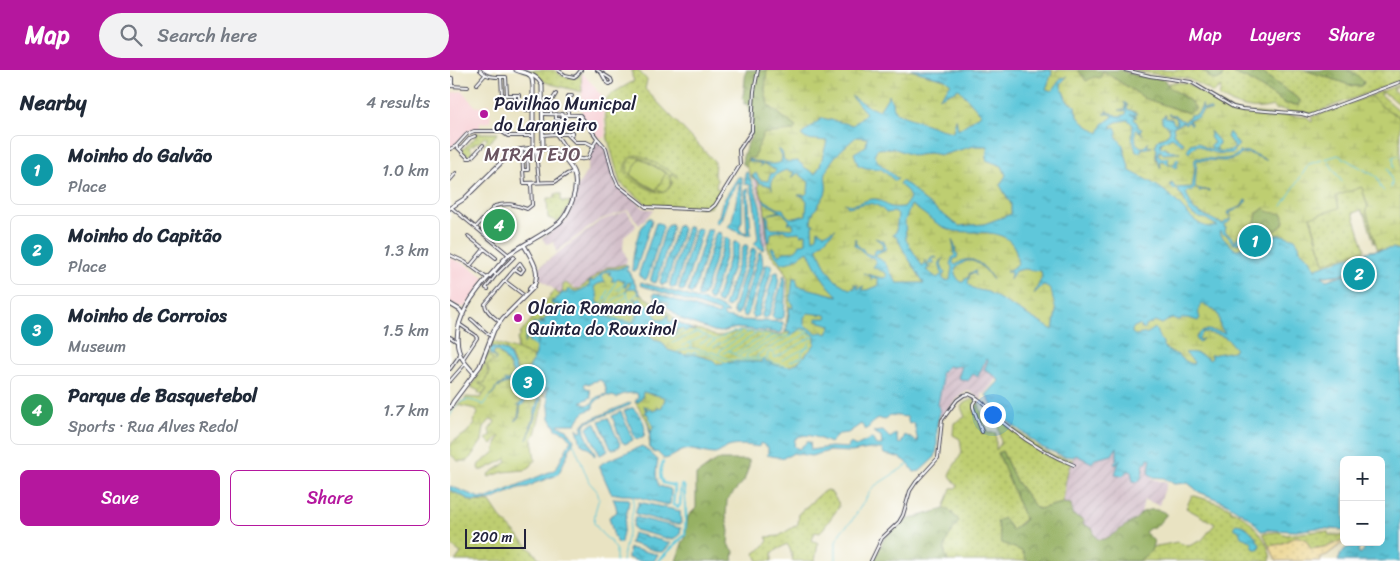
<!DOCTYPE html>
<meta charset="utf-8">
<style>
body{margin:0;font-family:Sriracha,sans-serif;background:#f2f2f3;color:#1f2937}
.controls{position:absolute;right:15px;bottom:15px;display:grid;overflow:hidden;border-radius:8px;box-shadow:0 5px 20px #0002}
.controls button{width:45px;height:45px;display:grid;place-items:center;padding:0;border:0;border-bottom:1px solid #e0e1e3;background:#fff;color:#1f2937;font:25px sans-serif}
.scale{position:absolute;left:15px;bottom:12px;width:61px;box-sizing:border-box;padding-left:5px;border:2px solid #22223b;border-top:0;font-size:14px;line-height:18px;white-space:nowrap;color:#22223b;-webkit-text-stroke:4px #fff;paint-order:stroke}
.you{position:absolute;left:542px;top:344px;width:18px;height:18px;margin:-12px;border:4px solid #fff;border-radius:50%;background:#1a73e8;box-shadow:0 0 0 8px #1a73e833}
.badge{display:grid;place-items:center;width:32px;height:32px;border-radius:50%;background:#b5179e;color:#fff;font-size:16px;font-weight:700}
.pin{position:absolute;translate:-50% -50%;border:2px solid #fff;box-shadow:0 1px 5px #0006}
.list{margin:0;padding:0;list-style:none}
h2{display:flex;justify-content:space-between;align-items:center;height:65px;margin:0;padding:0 20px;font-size:21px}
h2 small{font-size:16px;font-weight:400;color:#747a83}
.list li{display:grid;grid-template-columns:32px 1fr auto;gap:15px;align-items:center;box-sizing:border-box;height:70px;margin:0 10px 10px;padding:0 10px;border:1px solid #e0e1e3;border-radius:8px}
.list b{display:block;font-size:19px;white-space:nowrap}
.list p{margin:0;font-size:16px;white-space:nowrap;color:#747a83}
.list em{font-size:16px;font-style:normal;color:#747a83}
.actions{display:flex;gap:10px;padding:15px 20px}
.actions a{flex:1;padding:11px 0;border:1px solid #b5179e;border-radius:8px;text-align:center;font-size:18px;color:#b5179e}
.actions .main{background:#b5179e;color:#fff}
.icon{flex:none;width:28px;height:28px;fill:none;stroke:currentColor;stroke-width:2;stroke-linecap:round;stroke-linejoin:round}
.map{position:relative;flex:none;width:950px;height:491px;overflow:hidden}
header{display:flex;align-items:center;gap:30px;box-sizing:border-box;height:70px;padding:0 25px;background:#b5179e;color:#fff}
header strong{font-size:24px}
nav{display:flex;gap:28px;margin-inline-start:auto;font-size:18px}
.search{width:350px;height:45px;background:#f2f2f3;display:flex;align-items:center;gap:12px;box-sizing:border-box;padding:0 18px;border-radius:28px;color:#747a83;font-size:19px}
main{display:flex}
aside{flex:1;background:#fff}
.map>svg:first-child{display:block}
.built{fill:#f7cfd4}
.industrial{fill:url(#industrial-furrows)}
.grass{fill:url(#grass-dots);stroke:#707856}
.forest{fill:url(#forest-crowns);stroke:#5c6a4f}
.wetland{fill:url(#wetland-marsh);stroke:#707856;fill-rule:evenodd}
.sand{fill:url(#sand-dots);stroke:#887e6c}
.garden{fill:url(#garden-furrows);stroke:#707856}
.pitch{fill:#bece71;stroke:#707856;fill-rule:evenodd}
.water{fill:url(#water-ripples);stroke:#40748a;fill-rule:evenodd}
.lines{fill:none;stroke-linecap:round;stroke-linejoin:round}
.stream{stroke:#5ec7da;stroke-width:1}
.canal{stroke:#5ec7da;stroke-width:2.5}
.street-casing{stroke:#403f4f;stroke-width:4}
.secondary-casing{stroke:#403f4f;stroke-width:5}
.street{stroke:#fff;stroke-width:2}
.secondary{stroke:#fff;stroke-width:3}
.poi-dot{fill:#b5179e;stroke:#fff;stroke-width:2}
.labels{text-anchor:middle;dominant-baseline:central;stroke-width:4;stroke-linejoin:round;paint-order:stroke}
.poi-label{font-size:18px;fill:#22223b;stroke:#fff;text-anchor:start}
.neighbourhood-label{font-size:19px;letter-spacing:1px;fill:#695460;stroke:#fff}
</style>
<header>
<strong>Map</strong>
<div class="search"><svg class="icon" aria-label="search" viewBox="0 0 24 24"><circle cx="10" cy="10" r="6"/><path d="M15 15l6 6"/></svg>Search here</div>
<nav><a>Map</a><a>Layers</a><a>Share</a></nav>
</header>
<main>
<aside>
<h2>Nearby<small>4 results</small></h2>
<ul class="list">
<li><span class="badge" style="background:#0f9aa8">1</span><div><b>Moinho do Galvão</b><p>Place</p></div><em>1.0 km</em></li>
<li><span class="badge" style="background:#0f9aa8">2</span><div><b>Moinho do Capitão</b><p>Place</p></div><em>1.3 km</em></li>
<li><span class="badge" style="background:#0f9aa8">3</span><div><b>Moinho de Corroios</b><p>Museum</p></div><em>1.5 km</em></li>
<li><span class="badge" style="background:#2e9e5b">4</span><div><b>Parque de Basquetebol</b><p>Sports · Rua Alves Redol</p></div><em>1.7 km</em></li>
</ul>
<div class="actions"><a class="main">Save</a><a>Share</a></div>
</aside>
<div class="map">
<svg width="950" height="491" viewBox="0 0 950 491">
<defs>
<pattern id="industrial-furrows" width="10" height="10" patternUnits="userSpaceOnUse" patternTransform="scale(1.25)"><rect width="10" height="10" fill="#d2bdc8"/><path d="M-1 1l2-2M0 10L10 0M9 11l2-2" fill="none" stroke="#b4a2ad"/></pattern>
<pattern id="grass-dots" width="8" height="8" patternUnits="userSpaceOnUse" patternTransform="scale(1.25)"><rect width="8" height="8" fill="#bece71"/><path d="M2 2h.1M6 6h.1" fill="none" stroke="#a3b163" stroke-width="1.8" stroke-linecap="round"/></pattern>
<pattern id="forest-crowns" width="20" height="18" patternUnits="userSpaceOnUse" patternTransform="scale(1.25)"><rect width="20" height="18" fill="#96b163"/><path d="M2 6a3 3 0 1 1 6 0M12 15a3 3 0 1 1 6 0" fill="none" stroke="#7a9053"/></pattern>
<pattern id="wetland-marsh" width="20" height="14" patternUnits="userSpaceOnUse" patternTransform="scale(1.25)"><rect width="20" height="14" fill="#bece71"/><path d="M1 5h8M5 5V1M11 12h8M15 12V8" fill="none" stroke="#a3b163"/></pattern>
<pattern id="sand-dots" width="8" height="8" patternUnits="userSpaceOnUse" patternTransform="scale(1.25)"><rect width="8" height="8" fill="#eeda9e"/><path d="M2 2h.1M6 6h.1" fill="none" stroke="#ccbb89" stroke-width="1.8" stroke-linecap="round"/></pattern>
<pattern id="garden-furrows" width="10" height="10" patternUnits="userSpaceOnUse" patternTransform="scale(1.25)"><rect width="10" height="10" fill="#bece71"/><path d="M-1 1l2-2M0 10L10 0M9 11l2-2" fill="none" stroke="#a3b163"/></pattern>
<pattern id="water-ripples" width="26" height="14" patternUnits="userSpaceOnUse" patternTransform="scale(1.25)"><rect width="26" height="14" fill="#5ec7da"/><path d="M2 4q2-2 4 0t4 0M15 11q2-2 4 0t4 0" fill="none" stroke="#4da1b2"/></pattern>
</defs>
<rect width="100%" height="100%" fill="#fff"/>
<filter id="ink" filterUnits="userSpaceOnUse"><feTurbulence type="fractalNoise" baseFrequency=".02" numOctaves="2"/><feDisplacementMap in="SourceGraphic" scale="10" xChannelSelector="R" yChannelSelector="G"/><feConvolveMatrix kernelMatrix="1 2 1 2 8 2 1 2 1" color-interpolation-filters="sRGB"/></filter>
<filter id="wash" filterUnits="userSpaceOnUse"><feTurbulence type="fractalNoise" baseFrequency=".0096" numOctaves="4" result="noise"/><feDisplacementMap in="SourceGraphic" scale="20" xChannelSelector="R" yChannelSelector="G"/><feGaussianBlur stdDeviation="1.12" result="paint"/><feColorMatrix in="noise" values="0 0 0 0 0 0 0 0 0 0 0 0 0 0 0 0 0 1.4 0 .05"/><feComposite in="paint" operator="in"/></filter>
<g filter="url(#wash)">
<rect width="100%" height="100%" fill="#e9e3c2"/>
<!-- built -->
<path class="built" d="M 132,3 L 146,18 L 146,20 L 152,25 L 150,28 L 154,30 L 152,32 L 156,67 L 149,68 L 132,45 Z
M 12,21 L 26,37 L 39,34 L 41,52 L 30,53 L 30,59 L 18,61 L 4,76 L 0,78 L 0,23 Z
M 0,188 L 15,194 L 34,207 L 34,210 L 16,236 L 13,237 L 10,237 L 0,232 Z"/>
<!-- industrial -->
<path class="industrial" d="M 147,70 L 152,73 L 155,77 L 166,115 L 194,138 L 204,140 L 189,155 L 178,140 L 149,150 L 106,182 L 104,172 L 96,174 L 92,168 L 117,150 L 125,131 L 127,117 L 137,101 L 139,89 Z
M 304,108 L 308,113 L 314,132 L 317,161 L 318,172 L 316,173 L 316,175 L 313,176 L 310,157 L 310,151 L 313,151 L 313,139 L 303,109 Z
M 177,141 L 186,155 L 185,158 L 174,167 L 173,178 L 177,189 L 176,193 L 165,197 L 157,197 L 136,215 L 127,219 L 116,213 L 113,215 L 112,223 L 108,225 L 105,220 L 89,208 L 90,197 L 93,194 L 150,151 Z
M 536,289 L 538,290 L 547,309 L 534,324 L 532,324 L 532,330 L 518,321 L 511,325 L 492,346 L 490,346 L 490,342 L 488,334 L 492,314 L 491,304 L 498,296 L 502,297 L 512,296 L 523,304 Z
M 666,377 L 667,377 L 670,389 L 665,404 L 681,401 L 692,407 L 694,393 L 697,393 L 698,388 L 701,389 L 698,399 L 699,403 L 701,405 L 701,408 L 717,413 L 709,435 L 694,430 L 691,443 L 683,451 L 663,465 L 652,469 L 647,468 L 643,459 L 632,454 L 634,450 L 623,445 L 621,434 L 613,433 L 617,405 L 619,395 L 625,385 L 645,389 Z"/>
<!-- grass -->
<path class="grass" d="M 71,0 L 104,0 L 112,6 L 125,8 L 131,3 L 132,22 L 101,14 L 95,12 L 88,5 Z
M 182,0 L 188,0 L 197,10 L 195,19 L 265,92 L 264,105 L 267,109 L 266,118 L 271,119 L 261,137 L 257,138 L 198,135 L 170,113 L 158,69 L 154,32 L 161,24 L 184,11 L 182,6 Z
M 682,0 L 752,0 L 763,10 L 775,0 L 798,9 L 836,34 L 849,35 L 850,30 L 811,2 L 810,0 L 855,0 L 903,16 L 912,16 L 914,12 L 906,4 L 897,0 L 950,0 L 950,11 L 861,44 L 854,41 L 841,42 L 831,39 L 826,40 L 823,36 C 803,42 787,36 769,27 L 771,17 L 763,23 C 754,17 745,11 734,8 C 717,4 699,5 682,0 Z
M 950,14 L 950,16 L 943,19 L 950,25 L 950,34 L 934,23 L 930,24 L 950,41 L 950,47 L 934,38 L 920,26 Z
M 25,63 L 48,63 L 36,76 L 34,74 L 37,69 L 35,67 L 28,73 L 26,72 L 23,76 L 22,75 L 19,78 L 23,82 L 18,86 L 12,80 L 25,68 Z
M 912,117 L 918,138 L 916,140 L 926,173 L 924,173 L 915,144 L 913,144 L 911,140 L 903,143 L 915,180 L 874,193 L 861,148 L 858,152 L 846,148 L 843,150 L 841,146 C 855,136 871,135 886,131 L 884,135 L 879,134 L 866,139 L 861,144 L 889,137 L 885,126 Z
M 105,124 L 111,124 L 111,131 L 120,132 L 120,135 L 109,152 L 98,148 L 97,128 L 105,128 Z
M 41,271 L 67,280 L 67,279 L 84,288 L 76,309 L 94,325 L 91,328 L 84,319 L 69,306 L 60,284 L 56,280 L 42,276 Z
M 522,329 L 528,331 L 537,363 L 546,363 L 546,380 L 551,373 L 548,355 L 555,352 L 592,380 L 605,386 L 623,390 C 615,402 615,419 613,433 L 589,439 L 586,438 L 566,411 L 552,381 L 548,383 L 575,449 L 562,460 L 558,475 L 572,481 L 577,491 L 498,491 C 489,475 500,464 509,451 L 500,441 L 494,439 L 501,418 L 506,418 L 508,416 L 500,406 L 500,402 L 512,383 L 510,369 L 503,365 L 504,353 L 515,347 L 511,337 L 514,333 Z
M 0,420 L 22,431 L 40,432 L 50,447 L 92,491 L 5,491 L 11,483 L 0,475 Z
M 377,420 L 380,421 L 388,432 L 389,437 L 370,463 L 365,462 L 362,470 L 368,473 L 365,491 L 343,491 L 340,479 L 337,474 L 322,483 L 322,491 L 308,491 L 304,483 L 310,480 L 318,471 L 316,467 L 329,466 L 348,454 L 349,443 L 374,421 Z
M 742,425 L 774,435 L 781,439 L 780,441 C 782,442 785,442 787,443 C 801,449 823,476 820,491 L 669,491 L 706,476 L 713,475 L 727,472 L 739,476 L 752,470 L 765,454 L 736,438 Z
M 869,461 L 878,462 L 879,465 L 894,465 L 894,468 C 884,477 873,477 861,479 L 847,466 L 831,474 L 819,476 L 813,463 L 829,462 L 836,465 Z"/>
<!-- forest -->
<path class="forest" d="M 296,0 L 317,0 L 315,20 L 318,35 L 346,57 L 343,61 L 336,63 L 304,88 L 298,90 L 296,96 L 292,93 C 293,83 297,74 302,66 L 297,63 L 301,60 L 301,44 L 297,34 L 294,34 L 294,29 L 293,28 Z
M 628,0 L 672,0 C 686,8 701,6 715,10 C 722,24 740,26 746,39 L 739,43 L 692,28 L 693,27 L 653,1 L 651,8 L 636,11 Z
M 752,0 L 810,0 L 811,2 L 850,30 L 849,35 L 836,34 L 798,9 L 775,0 L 771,9 L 763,10 Z
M 855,0 L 897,0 L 906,4 L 914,12 L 912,16 L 903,16 Z
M 814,138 C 820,143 826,142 833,144 C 837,156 826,161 817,165 C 813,166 808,164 804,163 L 801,157 L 805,152 L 807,143 Z
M 552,381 L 566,411 L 586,438 L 589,439 L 613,433 L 621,434 L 623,445 L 634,450 L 633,454 L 643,459 C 646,480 663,464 672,458 C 677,454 682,452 686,449 C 688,447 689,445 691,443 C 699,438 710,439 717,444 L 705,458 L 700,458 L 695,462 L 704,471 L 701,481 L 689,491 L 577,491 L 572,481 L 552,473 L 547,451 L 554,448 L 562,460 L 573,452 L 575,449 L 548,383 Z
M 267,390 L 299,390 L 299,396 L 294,411 L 277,430 L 276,446 L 279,461 L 278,474 L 284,481 L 283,491 L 226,491 L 233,471 L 235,469 L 238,446 L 246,438 L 246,405 Z
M 494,439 L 500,441 L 509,451 C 501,464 489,476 498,491 L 423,491 L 435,467 L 453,451 Z"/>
<!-- wetland -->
<path class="wetland" d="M 317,0 L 628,0 L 636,11 L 644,7 L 650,8 L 653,1 L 693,27 L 693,28 L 738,43 L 746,39 C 741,28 727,23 718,16 L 719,13 L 724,12 L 737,13 L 769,33 L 783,41 L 857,47 L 861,52 L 863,51 L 861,48 L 862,47 L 920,26 L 934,38 L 950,47 L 950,212 L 775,211 L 802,340 L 625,265 L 380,226 L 341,255 L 336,256 L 338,241 L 338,209 L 333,199 L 318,181 L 314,132 L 308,116 L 309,116 L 307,110 L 302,108 L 296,96 L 298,88 L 304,88 L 313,64 L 343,61 L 346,57 L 318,35 L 315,20 ZM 752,36 L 753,40 L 751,44 L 740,49 L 738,52 L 735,53 L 733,52 L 723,57 L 723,64 L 734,73 L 733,75 L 722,67 L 712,72 L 710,78 L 716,77 L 717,80 L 725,81 L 725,83 L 709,81 L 709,88 L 715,88 L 718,87 L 718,92 L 720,94 L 718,95 L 714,91 L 709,91 L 711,96 L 706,89 L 706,83 L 710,68 L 717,65 L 720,61 L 719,57 L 715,54 L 714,45 L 716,45 L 715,48 L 722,49 L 724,54 L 727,54 L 726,47 L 720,46 L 726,45 L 730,50 L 735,52 L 737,48 L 747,44 ZM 912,117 L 918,137 L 916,139 L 927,178 L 932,179 L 916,182 L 915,204 L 893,206 L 874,211 L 872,203 L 872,205 L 876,206 L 912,202 C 916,197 916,185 913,180 L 874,193 L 860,147 L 889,138 L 886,126 ZM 814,138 C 819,144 826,142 833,144 C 838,159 824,160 816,165 L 807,162 L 804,163 L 801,157 L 805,152 L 807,143 Z
M 175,194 L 178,198 L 176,200 L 178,201 L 191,225 L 217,241 L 228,252 L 241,259 L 251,260 L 267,267 L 290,261 L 331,265 L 335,263 L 336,258 L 338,260 L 341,258 L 343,260 L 346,260 C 352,256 354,247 353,240 C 355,237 356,233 360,231 C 372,225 391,230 401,240 C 405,244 408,251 412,256 C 418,261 427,261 434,264 L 400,282 L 375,298 L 328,310 C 334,310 339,308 344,306 C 357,304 374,304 383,294 L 405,280 L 410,280 L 394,296 L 379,305 L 351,316 L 311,320 L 284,321 L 245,312 L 215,298 L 215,297 L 185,269 L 171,265 L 162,267 L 155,266 L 143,259 L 128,246 L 127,242 L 129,235 L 154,202 L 160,201 L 161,202 L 161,206 L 163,207 L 165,206 L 165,200 C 153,199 151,203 144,212 L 141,211 L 139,212 L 140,216 L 136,224 L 126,232 L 126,246 L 121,245 L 118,237 L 111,229 L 112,225 L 110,225 L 109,228 L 118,238 L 120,246 C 127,249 134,252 139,260 C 121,264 108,277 96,290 C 90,295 84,308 77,309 L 75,306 L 84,288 L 67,279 L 68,269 L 71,265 L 70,264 L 105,220 L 108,224 L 112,223 L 113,215 L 116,213 L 124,219 L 129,219 L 157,197 L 165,197 Z
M 42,276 L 56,280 L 48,278 L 40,284 L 43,285 L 44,281 L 46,280 C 56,287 59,296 64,306 L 58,311 L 48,316 L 49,317 L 53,314 L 58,313 L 65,307 L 69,317 L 75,321 L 72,332 L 70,334 L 68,347 L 70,343 L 70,337 L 79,325 L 84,324 L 88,329 L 83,350 L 81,353 L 81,359 L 91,328 L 92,329 L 93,333 L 85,364 L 82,369 L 85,390 L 81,396 L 75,400 L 53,402 L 39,407 L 38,406 L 39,404 L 57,392 L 56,389 L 33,400 L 29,400 L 28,397 L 29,394 L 44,383 L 47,372 L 50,367 L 49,366 L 42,375 L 36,369 L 41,366 L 39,360 L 45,352 L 44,350 L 40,350 L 34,357 L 32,371 L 18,391 L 8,391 L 0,384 C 0,368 5,372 16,363 C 19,360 21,357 25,355 L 23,351 L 28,344 L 26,339 L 7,335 L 15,330 L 16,327 L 31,328 L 37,319 L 29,314 L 39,305 L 39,301 L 37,296 L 37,293 L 41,293 L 43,289 L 37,284 L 40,277 Z
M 224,310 L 203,381 L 200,378 L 199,369 L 200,359 L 197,350 L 185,332 L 189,332 L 190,320 Z"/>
<!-- sand -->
<path class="sand" d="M 847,466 L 856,470 L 861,479 C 873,477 884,477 894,468 L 894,472 L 877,485 L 871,487 L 871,491 L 827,491 L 826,490 L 819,476 L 831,474 Z"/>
<!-- garden -->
<path class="garden" d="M 37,284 L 43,289 L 41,293 L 37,294 L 37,298 L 39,304 L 36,307 L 35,313 L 29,313 L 29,314 L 34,316 L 37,319 L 32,325 L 28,323 L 29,321 L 21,317 L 34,295 Z"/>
<!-- pitch -->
<path class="pitch" d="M 185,85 L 192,86 L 227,105 L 226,107 L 221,104 L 222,114 C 220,117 218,121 214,122 C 207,125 184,112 179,107 C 170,100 176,88 185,85 ZM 185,87 L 191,88 L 217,103 C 219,105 222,109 221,113 C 215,132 188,111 180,105 C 174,98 177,90 185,87 Z
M 190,88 L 216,103 L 206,120 L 180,105 Z"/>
<!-- water -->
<path class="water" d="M 460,0 L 601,0 L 602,3 L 596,19 L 602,21 L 611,8 L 617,7 L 613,11 L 611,16 L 617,31 L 625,36 C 626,51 638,56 649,63 L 653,54 L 664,46 L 660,44 L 654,44 L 656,43 L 657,40 L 657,43 L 662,43 L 667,46 L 675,45 L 677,42 L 669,40 L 676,40 L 675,36 L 677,37 L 677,35 L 675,35 L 674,32 L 678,35 L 677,39 L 687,43 L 686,45 L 680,44 L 687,47 L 684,48 L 684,49 L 687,53 L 689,58 L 692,59 L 691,60 L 692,65 L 690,60 L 689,62 L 687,59 L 685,61 L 686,73 L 691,77 L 694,77 L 699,72 L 697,76 L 702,77 L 691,79 L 691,82 L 686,82 L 682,67 L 683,55 L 678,50 L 666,52 L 662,55 L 661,58 L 665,58 L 667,62 L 666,66 L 673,75 L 680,101 C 693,108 706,114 717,123 C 732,133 746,163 767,156 L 756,149 L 750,148 L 743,145 L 739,141 L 732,125 L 729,123 L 727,119 L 725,120 L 720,115 L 722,114 L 720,113 L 722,112 L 725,118 L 742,117 L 745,98 C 743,95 744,90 746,88 C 760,87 781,94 790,81 L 790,82 C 793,82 796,81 799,82 C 802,82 815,89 818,91 L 798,83 L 792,84 L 785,88 L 775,91 L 747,90 L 745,117 C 750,120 755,119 760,121 L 750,120 L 750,122 L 748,119 L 745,118 L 742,121 L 737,121 L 736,123 L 744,140 L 772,154 L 780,149 L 780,145 L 777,144 L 778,141 L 778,142 C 781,140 788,138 791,137 L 795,130 L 797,131 C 790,137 789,140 780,142 L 781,150 L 774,156 L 775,158 L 776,157 L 775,162 L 781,166 L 784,172 L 786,172 L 786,169 L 790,164 L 792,165 L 792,163 L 797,166 L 798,170 L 787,174 L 783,174 L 777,165 L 773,164 L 770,161 L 769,162 L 773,168 L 786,180 L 821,165 L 832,165 L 845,169 L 849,175 L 850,180 L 860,189 L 866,201 L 866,198 L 911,183 C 914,188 913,198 910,202 L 876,206 L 872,205 L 876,210 L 889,206 L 915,204 L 916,182 L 943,178 L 950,180 L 950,491 L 888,491 L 891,484 L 896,478 L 906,476 L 909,478 L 908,481 L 910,484 L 914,480 L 915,472 L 931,472 L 931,390 L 894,390 L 894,460 L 867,458 L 846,461 L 820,460 L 811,461 L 801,449 L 776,433 L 749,422 L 738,413 L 724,414 L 714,408 L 703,407 L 698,403 L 701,389 L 698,388 L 697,393 L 694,393 L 692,407 L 688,412 L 683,411 L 681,401 L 677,401 L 673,406 L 665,404 L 670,389 L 666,395 L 664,394 L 667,388 L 667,377 L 662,385 L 645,389 L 642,393 L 626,385 L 623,387 L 613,386 L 593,378 L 547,343 L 536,325 L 549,311 L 545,306 L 534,300 L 538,290 L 536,289 L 528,307 L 523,304 L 518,311 L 508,308 L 512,296 L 502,297 L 498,296 L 491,304 L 492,314 L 488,334 L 490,342 L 487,355 L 487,378 L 485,387 L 470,401 L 464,402 C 456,388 450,387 434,384 L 432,379 L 419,379 L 402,382 L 379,381 L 361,386 L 343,383 C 334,390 327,387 317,385 L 318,382 L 318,377 L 310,373 L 309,377 C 298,375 288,374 278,377 C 273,379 269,384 264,384 C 257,384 240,378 235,380 C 227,382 222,388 214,389 L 207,382 L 203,383 L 203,380 L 200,378 C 200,369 200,359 197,350 L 201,364 L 203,356 L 197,343 L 195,344 L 196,342 L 194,335 L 196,337 L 198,336 L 196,339 L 197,341 L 199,338 L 201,340 L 203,341 L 208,339 L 208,336 L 210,338 L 212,337 L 214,331 L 215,331 L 214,327 L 193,322 L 192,328 L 189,332 L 185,332 L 188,327 L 187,323 C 180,323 172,323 167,328 C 158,323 148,327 143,335 L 143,339 C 134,340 129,347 126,354 L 108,354 L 109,356 L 117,359 L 124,370 L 109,403 L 105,406 L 85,413 L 78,417 L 69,418 L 41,430 L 22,431 L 0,420 L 0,416 L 30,428 L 37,428 L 104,400 L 107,397 L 121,370 L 116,363 L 106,359 L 100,348 L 98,327 L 96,326 L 98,317 L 93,324 L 85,317 L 84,318 L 83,315 L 76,309 L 77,307 L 75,306 L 86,284 L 86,277 L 78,272 L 81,265 L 85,266 L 87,268 L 87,274 L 89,268 L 86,261 L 82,261 L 80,262 L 74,274 L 76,262 L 83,253 L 95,254 L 95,253 L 88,251 L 94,251 L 95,248 L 111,240 L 109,235 L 103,235 L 100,233 L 103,233 L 101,230 L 104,231 L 106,228 L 108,228 L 112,223 L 116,223 L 118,219 L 126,222 L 136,218 L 140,214 L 139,212 L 141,211 L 144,211 L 154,201 L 158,199 L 168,199 L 177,195 L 178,198 L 176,200 L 178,201 L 191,225 L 189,225 L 186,219 L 183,218 L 177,220 L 176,222 L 175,222 L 179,217 L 181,212 L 177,213 L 176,217 L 174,217 L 174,211 L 168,208 L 166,211 L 161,211 L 163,208 L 159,204 L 161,202 L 156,202 L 152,206 L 155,212 L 148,214 L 144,217 L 147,224 L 148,233 L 151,234 L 147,242 L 168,251 L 183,253 L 192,238 L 191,238 L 183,228 L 187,230 L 189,228 L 192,229 L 193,234 L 197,234 L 207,248 L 212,250 L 217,247 L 218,244 L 219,252 L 223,251 L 223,248 L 228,252 L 245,261 L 238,260 L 236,261 L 232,259 L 228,259 L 224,266 L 226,258 L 224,257 L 218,258 L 216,261 L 216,267 L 215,259 L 210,259 L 201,256 L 199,264 L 204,270 L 212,272 L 218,280 L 235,285 L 243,284 L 263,290 L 267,294 L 281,292 L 311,292 L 312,289 C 341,304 347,296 365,274 L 365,266 L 357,260 L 352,258 L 343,264 L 339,265 L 340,261 L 336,263 L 340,236 L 343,239 L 342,233 L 340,231 L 343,208 L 346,208 L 348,216 L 388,226 C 375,214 365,198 358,181 C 349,186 342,194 331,193 C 327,187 323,184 321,178 L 323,177 L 329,186 L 334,182 C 341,182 347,182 350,174 L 353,174 L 356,173 L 356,164 L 353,164 L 352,166 L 349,162 L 339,163 L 333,160 L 321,163 L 320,171 L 318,172 L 316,145 L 318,145 L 319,156 L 322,159 L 329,159 L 332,158 L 342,159 L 344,157 L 342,153 L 337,153 L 340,151 L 332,142 L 319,144 L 330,141 L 314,132 L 313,129 L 327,138 L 333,139 C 339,152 344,148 356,145 L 357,131 L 354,127 L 348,125 L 355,125 L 358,122 L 359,112 L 348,103 L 341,108 L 344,102 L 336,100 C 325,104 320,108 322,119 L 321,116 L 310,113 L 302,106 L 306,103 L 310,110 L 318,111 L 320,104 L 324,103 L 326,100 L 314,94 L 312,94 L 310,97 L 311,94 C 307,91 301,93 298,90 L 298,89 C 307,92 323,97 331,92 L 332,86 L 328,79 C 334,82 332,84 334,90 L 339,92 L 348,91 L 354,97 L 365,104 L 370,96 L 377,71 L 356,69 L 351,65 L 372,48 L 403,55 L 416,43 L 401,26 L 419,37 L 429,41 L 439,25 L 446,43 L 490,59 L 503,62 L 506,48 L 508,60 L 531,44 L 509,19 L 489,28 L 501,14 L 495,9 ZM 406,67 L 417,68 L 416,76 L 404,83 L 408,95 L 416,98 L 431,99 L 445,111 L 448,109 L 429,93 L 424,85 L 427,79 L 443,78 L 464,86 L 479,83 L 492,85 L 524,76 L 538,76 L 536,90 L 552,96 L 556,105 L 550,115 L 561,134 L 561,144 L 534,154 L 509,156 L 472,129 L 460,116 L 451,111 L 449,114 L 457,121 L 460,128 L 454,137 C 450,137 445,138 441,137 C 434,135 431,128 423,129 C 414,129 404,138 395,133 L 398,137 C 413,135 424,128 436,143 L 445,142 L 448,144 L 446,162 L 442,165 L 446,166 L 455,183 L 474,213 L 447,213 L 435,193 L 426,186 L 426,184 L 436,179 L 434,171 L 425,168 L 432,173 L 433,179 L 425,180 L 424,185 L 421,185 L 415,183 L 413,179 L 409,177 L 407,174 L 405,174 L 406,171 L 405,168 L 404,175 L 411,180 L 416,186 L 424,188 L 426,193 L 423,197 L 436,203 L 437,207 L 432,208 L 413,203 L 422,207 L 420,210 L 424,208 L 427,208 L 428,210 L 428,216 L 417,220 L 411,220 L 414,216 L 407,219 L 408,214 L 406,216 L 404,213 L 405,218 L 399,219 L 385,210 L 375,196 L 367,178 L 386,159 L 374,164 L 368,160 L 367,167 L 363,169 L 362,157 L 364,154 L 361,154 C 361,141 369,136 374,126 C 379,118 374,110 376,103 C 380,88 395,77 406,67 ZM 461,135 C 475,143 487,157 504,161 C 523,164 556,157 565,179 C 567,184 567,190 568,194 L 556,202 L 561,202 L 560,210 L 565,201 L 574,199 L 591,201 L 592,207 L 584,224 L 593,215 L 601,220 L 606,241 L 603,260 L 538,222 C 530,220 522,220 518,213 L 520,204 L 524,203 L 526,206 L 525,203 L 526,201 L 520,203 L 518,208 L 515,208 L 513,212 L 510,212 L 505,204 L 506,198 C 509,196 513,192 517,191 C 528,189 537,202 543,210 C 538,201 528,187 515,190 C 512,190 508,194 505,195 L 503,193 L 504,189 L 507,188 L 508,184 L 505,182 L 506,178 L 502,170 L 504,178 L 503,183 L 505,185 L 502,188 L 500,194 L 502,197 L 500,210 L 495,211 L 492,207 L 495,203 L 491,194 L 493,188 L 489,194 L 492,204 L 487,208 L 476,200 L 482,196 L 477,197 L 480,193 L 485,194 L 483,192 L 482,188 L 487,188 L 483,186 L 476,195 L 475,190 L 473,197 L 456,170 L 455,151 ZM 751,234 C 757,235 765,239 768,245 C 771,252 767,256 775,263 L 758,260 L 752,261 L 746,267 L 747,271 L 749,272 L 753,269 L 749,270 L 749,267 L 754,262 C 760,264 769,264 774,267 C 779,269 782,276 786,279 L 784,281 L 760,285 L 762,288 L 760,290 C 753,285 744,281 735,283 L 744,292 L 743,294 C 736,292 733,289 728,285 C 722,282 718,282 713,276 L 713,272 L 710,269 L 705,258 L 698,263 L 685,265 L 682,263 L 682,260 L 684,257 L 689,255 L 694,260 L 696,256 L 705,251 L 712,254 L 722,248 L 729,250 C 736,246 741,249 748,251 L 750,248 C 748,243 748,239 751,234 ZM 358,243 L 376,245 L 377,248 L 366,248 L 366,251 L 381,255 L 377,264 L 372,262 L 367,263 L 354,255 L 354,247 ZM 150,310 L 155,315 L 157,324 L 147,327 L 141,334 L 136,335 L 131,332 L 141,327 L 140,320 L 134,316 L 135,313 L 141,314 L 142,312 ZM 440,345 L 457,347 L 459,354 L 464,353 L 468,372 L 455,365 L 451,374 L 448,373 L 446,364 L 440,368 L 433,361 L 423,362 L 431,366 L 432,375 L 426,375 L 422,368 L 406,376 L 400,373 L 398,378 L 380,377 L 361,380 L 360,372 L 357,372 L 349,379 L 344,376 L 345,369 C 356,361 368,368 380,373 L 389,364 L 398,363 L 411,354 L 416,360 L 427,348 L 435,350 Z
M 752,34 L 753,39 L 761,39 L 761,41 L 753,40 L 748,47 L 740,49 L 739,52 L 741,52 L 741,55 L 738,52 L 735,54 L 733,52 L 723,57 L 724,60 L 723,64 L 734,73 L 732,75 L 722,67 L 711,73 L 710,78 L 715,77 L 717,80 L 725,81 L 730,83 L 721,83 L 713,84 L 711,81 L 709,81 L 708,84 L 710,88 L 715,88 L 719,87 L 718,92 L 719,94 L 724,94 L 727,88 L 729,90 L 727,94 L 728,97 L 726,98 L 722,95 L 718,95 L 714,91 L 710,91 L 711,99 L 706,87 L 707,79 L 705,77 L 708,70 L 717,65 L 720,61 L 719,57 L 712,52 L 712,47 L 716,45 L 715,48 L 722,49 L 724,54 L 726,54 L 727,51 L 726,47 L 718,44 L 726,45 L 730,50 L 733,50 L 735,52 L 740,45 L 747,44 L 751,39 Z
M 760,61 L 769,71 L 769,74 L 766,76 L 768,79 L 764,79 L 764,80 C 770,82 779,82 785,78 L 777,67 L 779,62 L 789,75 L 784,80 L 783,83 C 768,85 760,83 748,75 L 742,79 L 739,83 L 737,81 L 740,74 L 748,72 L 756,78 L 763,79 L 760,75 L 764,73 L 760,67 L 761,65 Z
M 297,102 C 301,109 310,133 311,141 C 311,154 309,166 315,178 L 313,180 L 304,174 L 308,169 L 304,132 L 300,115 L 295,114 L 295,103 Z
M 288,107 L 291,107 L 292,109 L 292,151 L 289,158 L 291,161 L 297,163 L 295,120 L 298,118 L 301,164 L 300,165 L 290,163 L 278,157 L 282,151 L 290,112 L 289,111 L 278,129 L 271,150 L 267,153 L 265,152 L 269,146 L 272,133 Z
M 199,148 L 201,148 L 202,150 L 186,200 L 184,201 L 182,200 C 183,184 186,160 199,148 Z
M 206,153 L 210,153 L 213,157 L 198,207 L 195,210 L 189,206 L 189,203 Z
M 221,154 L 223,157 L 207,211 L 204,213 L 201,211 L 201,208 L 216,157 Z
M 230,155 L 233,159 L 217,213 L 212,215 L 210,212 L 226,159 L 227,156 Z
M 237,157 L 241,157 L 242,160 L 226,217 L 222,218 L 220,216 L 220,213 Z
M 248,158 L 251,159 L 252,161 L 235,219 L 232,221 L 229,220 L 229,217 L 245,160 Z
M 257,160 L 262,160 L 262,163 L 246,216 L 243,222 L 241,224 L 238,222 Z
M 267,162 L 271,163 L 272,166 L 254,225 L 251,227 L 248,227 L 248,222 L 265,165 Z
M 278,167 L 280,171 L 262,230 L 259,230 L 257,226 L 274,171 L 275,168 Z
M 284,172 L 287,172 L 290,175 L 271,233 L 268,233 L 266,230 Z
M 294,175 L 297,175 L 298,178 L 282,233 L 278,238 L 275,236 L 275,233 Z
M 302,178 L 306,179 L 306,182 L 289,243 L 286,246 L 283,241 L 284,237 Z
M 309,182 L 311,182 C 312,183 313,195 313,197 L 298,244 L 296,247 L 292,244 L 292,242 Z
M 320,194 L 322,196 L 322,199 L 308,246 L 304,248 L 302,244 L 316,195 Z
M 327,202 L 328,202 C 331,213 322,235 319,246 L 314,249 L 312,246 L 312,244 L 324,203 Z
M 334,205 L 336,211 L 334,247 L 332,249 L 324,249 L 322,246 Z
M 191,212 C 207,218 272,233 279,243 L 274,243 L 273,245 L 275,247 L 291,250 L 333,252 L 333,260 L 331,263 L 286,258 L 271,262 L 264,261 L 231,249 L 219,238 L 204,229 L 207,229 L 217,235 L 219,234 L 218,233 L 204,227 L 203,224 L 205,223 L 268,245 L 270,244 L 270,242 L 190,215 Z
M 43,277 L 53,279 L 58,282 L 69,306 L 84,319 L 91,328 C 89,338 85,347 82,355 C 80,360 80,365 77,370 L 80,362 L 81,353 L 83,350 L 88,329 L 84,324 L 79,325 L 74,333 L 70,337 C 70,343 70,347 65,351 L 68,347 L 70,335 L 67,336 L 72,332 L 75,321 L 69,317 L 65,308 L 60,312 L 49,316 L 50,318 L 47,317 C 46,320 42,325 39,327 L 45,320 L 45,318 L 55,312 L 54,310 L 58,311 L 64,306 C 60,296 56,287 46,280 L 44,281 L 43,284 L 46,288 L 45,291 L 46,288 L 40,284 L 41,278 Z
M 181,332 L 180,335 L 136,353 L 134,355 L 135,363 L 145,384 L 145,387 L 140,379 L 131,374 L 127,358 L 130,361 L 132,361 L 132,356 L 135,352 Z
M 181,338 L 183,338 C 191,347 197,353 194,366 L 188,369 L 185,368 L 174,341 Z
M 170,342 L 171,342 L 183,370 L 175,374 L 171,371 L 162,346 Z
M 158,348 L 170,374 L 170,376 L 164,379 L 161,379 L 149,351 Z
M 145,353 L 146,354 L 158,381 L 150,385 L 137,358 L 140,355 Z
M 192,376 L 196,379 L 208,390 C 206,399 205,407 209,416 L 220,419 L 221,421 L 220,434 L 217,435 L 181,425 L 172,425 L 161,423 L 149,396 L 154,392 Z
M 163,428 L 179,429 L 179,431 L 171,472 L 169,474 L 164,467 L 159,447 L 167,442 L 166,436 Z
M 189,432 L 230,441 L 231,454 L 223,454 L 186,444 L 186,440 Z
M 185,447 L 230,458 L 231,458 L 230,465 L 223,470 L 185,460 L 183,456 Z
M 786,454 C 798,455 805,465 810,475 L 809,479 L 804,479 L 801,471 L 791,467 L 789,461 L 784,458 L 784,456 Z
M 183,463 L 221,473 L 214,481 L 210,482 L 180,473 Z
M 179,478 L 206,484 L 208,484 L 204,491 L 188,491 L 178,488 Z"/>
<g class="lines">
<!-- stream -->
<path class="stream" d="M 876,88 L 892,112
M 938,98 L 942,112 L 941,118
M 944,98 L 943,87 L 946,86 L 949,87
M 832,136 L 859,94 L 885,86 L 888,85 L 927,107 L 931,118 L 934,121
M 166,211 L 157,232 L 149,240 L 170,250 L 182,252 L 191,238
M 166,220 L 174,214
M 169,221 L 174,217
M 176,222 L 180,231
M 162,231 L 175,222
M 151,234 L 155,229 L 158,220
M 163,238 L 177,226
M 169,242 L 188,223
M 176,245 L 187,233
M 350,260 L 355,261 L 363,268 L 365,266
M 216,262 L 223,259
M 220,268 L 236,261
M 222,273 L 247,262 L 265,270 C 271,268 277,264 283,262 C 303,258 324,270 343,265 L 307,285 L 308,289 L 312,289
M 239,273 L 242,274 L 241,279
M 250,274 L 260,268
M 257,275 L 265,271
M 232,276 L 254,266
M 264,277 L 290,263
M 279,281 C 284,283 290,289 294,289 C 300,289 301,287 307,288
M 227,282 L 240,278 L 262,282 L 281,290 L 292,291 L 309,290
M 274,283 L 306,264
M 269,284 L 271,279 L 299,262
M 284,284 L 313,266
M 323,284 L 325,288 L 362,267
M 238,285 L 238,283 C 251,281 266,286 277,293
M 288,286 L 322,266
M 297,288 L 296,285 L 330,267
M 354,288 L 352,286 L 352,282 C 357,279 358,273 363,269 L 363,268
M 313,289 L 317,288 L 318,286 L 317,284 L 321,281 L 322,283 L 358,263
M 317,289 L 321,292 L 339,297
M 332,290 L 360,276
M 339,292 L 353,287
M 0,346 C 9,328 17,327 34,335 L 39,327
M 123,372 L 139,412 L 147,421 L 149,428 L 145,442 L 144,453 L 152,464 L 160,471 L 166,479 L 166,491
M 172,491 L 183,440 L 184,426
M 386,491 L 386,471 L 392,460 L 401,452 L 423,417 L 459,394"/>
<!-- canal -->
<path class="canal" d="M 208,491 L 235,465 L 236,445 L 234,416 L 232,415 L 231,416 L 230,435 L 228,437 L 223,435 L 225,416 L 222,415 L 213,413 C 209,407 210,399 213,392"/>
</g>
</g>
<g filter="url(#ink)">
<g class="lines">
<defs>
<path id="street" d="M 30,0 C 37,8 46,7 56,7 L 57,25
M 108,0 L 115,5 L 124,7 L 127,5 L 131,0
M 147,0 L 161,9 L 162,12 L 160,14 L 157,13 L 152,4
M 675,0 L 700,6 L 741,12 L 783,37 L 792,39 L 852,44 L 859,46 L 950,12
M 51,7 L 52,25 L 69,25 L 69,40
M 0,8 L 2,8 L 2,16
M 27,14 L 35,5
M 0,16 L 18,17
M 65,25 L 65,40 L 83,40
M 93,44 L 130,45 L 147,68 L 138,88 C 122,94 115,76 106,64 L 93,65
M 101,44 L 101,32 L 106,24
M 106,44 L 106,49 L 113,49 L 112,44
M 118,44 L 118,26 L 122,26
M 106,64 L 117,64 L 125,72 L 136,72 L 144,76
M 117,64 L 122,62 L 122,64 L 120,67
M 147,68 L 156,78 L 163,104 L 168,115 L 196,137 L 259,140 L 265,135 L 290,95 L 289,80 L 302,61 L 302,57 L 304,21 L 308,0
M 6,76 L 18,88 L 21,88 L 33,75
M 0,79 L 6,76 L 17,64 L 24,61 L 51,61 L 58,66 L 83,66
M 10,79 L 20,68 L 25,66
M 72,79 L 73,100 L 78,100 L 77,79
M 87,81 L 86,83 L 89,111
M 73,100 L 74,113 L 105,112 L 117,104 L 123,102
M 0,110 L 6,103
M 2,138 L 59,185
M 26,157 L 45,136 C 58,132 65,135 77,139 L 82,135 L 81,114 L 83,113
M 18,166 L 46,188
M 0,185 L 15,192 L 37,208
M 20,196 L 34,179
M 43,202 L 46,205 L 64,187
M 55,211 L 75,226
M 38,219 L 36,218 L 46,205
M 80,221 L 79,219 L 82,215 L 85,215
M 21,249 C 29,255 33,262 42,266
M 50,252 C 45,248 35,241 35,234 L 70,193 L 74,199 L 71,203 L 65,199
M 9,254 L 25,265 L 27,268 L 13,289
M 0,267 L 6,271
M 0,299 L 10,285
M 0,311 L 15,294
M 527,328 L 523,334 L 523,337 L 532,362
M 421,491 L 432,468 L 449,452 L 453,445 L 460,421 L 466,412 L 488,388 L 492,350 L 507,330 L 514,325 L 519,324 C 533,329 540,342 551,351 C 574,370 596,384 624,395"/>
<path id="secondary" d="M 79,5 L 82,9 L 83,16 L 83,78
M 0,138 L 14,129 L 60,84 L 68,80 L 83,78 L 85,81 L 89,81 L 93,79 L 92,15 C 87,4 76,4 66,0
M 0,234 L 10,240 L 13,245
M 24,303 C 18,296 11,290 9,281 C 0,251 26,220 45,200 C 50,194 55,188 61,183 C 77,172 95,164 110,152 C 120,141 129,119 124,104 C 123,99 119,95 116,91 C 113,86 110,82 105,80 C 101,78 97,79 93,78
M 0,338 L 3,332 L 30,296 L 44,260 L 53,248 L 83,218 C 92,201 82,190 74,175"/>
</defs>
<!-- street casing -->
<use href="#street" class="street-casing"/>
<!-- secondary casing -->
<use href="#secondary" class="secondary-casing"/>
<!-- street -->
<use href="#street" class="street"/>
<!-- secondary -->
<use href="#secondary" class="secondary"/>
</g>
</g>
<!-- markers -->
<g class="poi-dot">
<circle cx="34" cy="44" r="5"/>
<circle cx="68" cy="248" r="5"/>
</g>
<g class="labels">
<!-- poi labels -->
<g class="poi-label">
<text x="44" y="34">Pavilhão Municpal<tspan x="44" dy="21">do Laranjeiro</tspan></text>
<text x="78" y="238">Olaria Romana da<tspan x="78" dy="21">Quinta do Rouxinol</tspan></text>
</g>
<!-- neighbourhood labels -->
<g class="neighbourhood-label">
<text x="83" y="84">MIRATEJO</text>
</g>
</g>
</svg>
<div class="controls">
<button>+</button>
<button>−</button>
</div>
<div class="scale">200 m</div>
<div class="you"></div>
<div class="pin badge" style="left:805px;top:171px;background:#0f9aa8">1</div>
<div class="pin badge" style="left:909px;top:204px;background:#0f9aa8">2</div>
<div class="pin badge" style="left:78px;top:312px;background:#0f9aa8">3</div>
<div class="pin badge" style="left:49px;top:155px;background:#2e9e5b">4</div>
</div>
</main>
